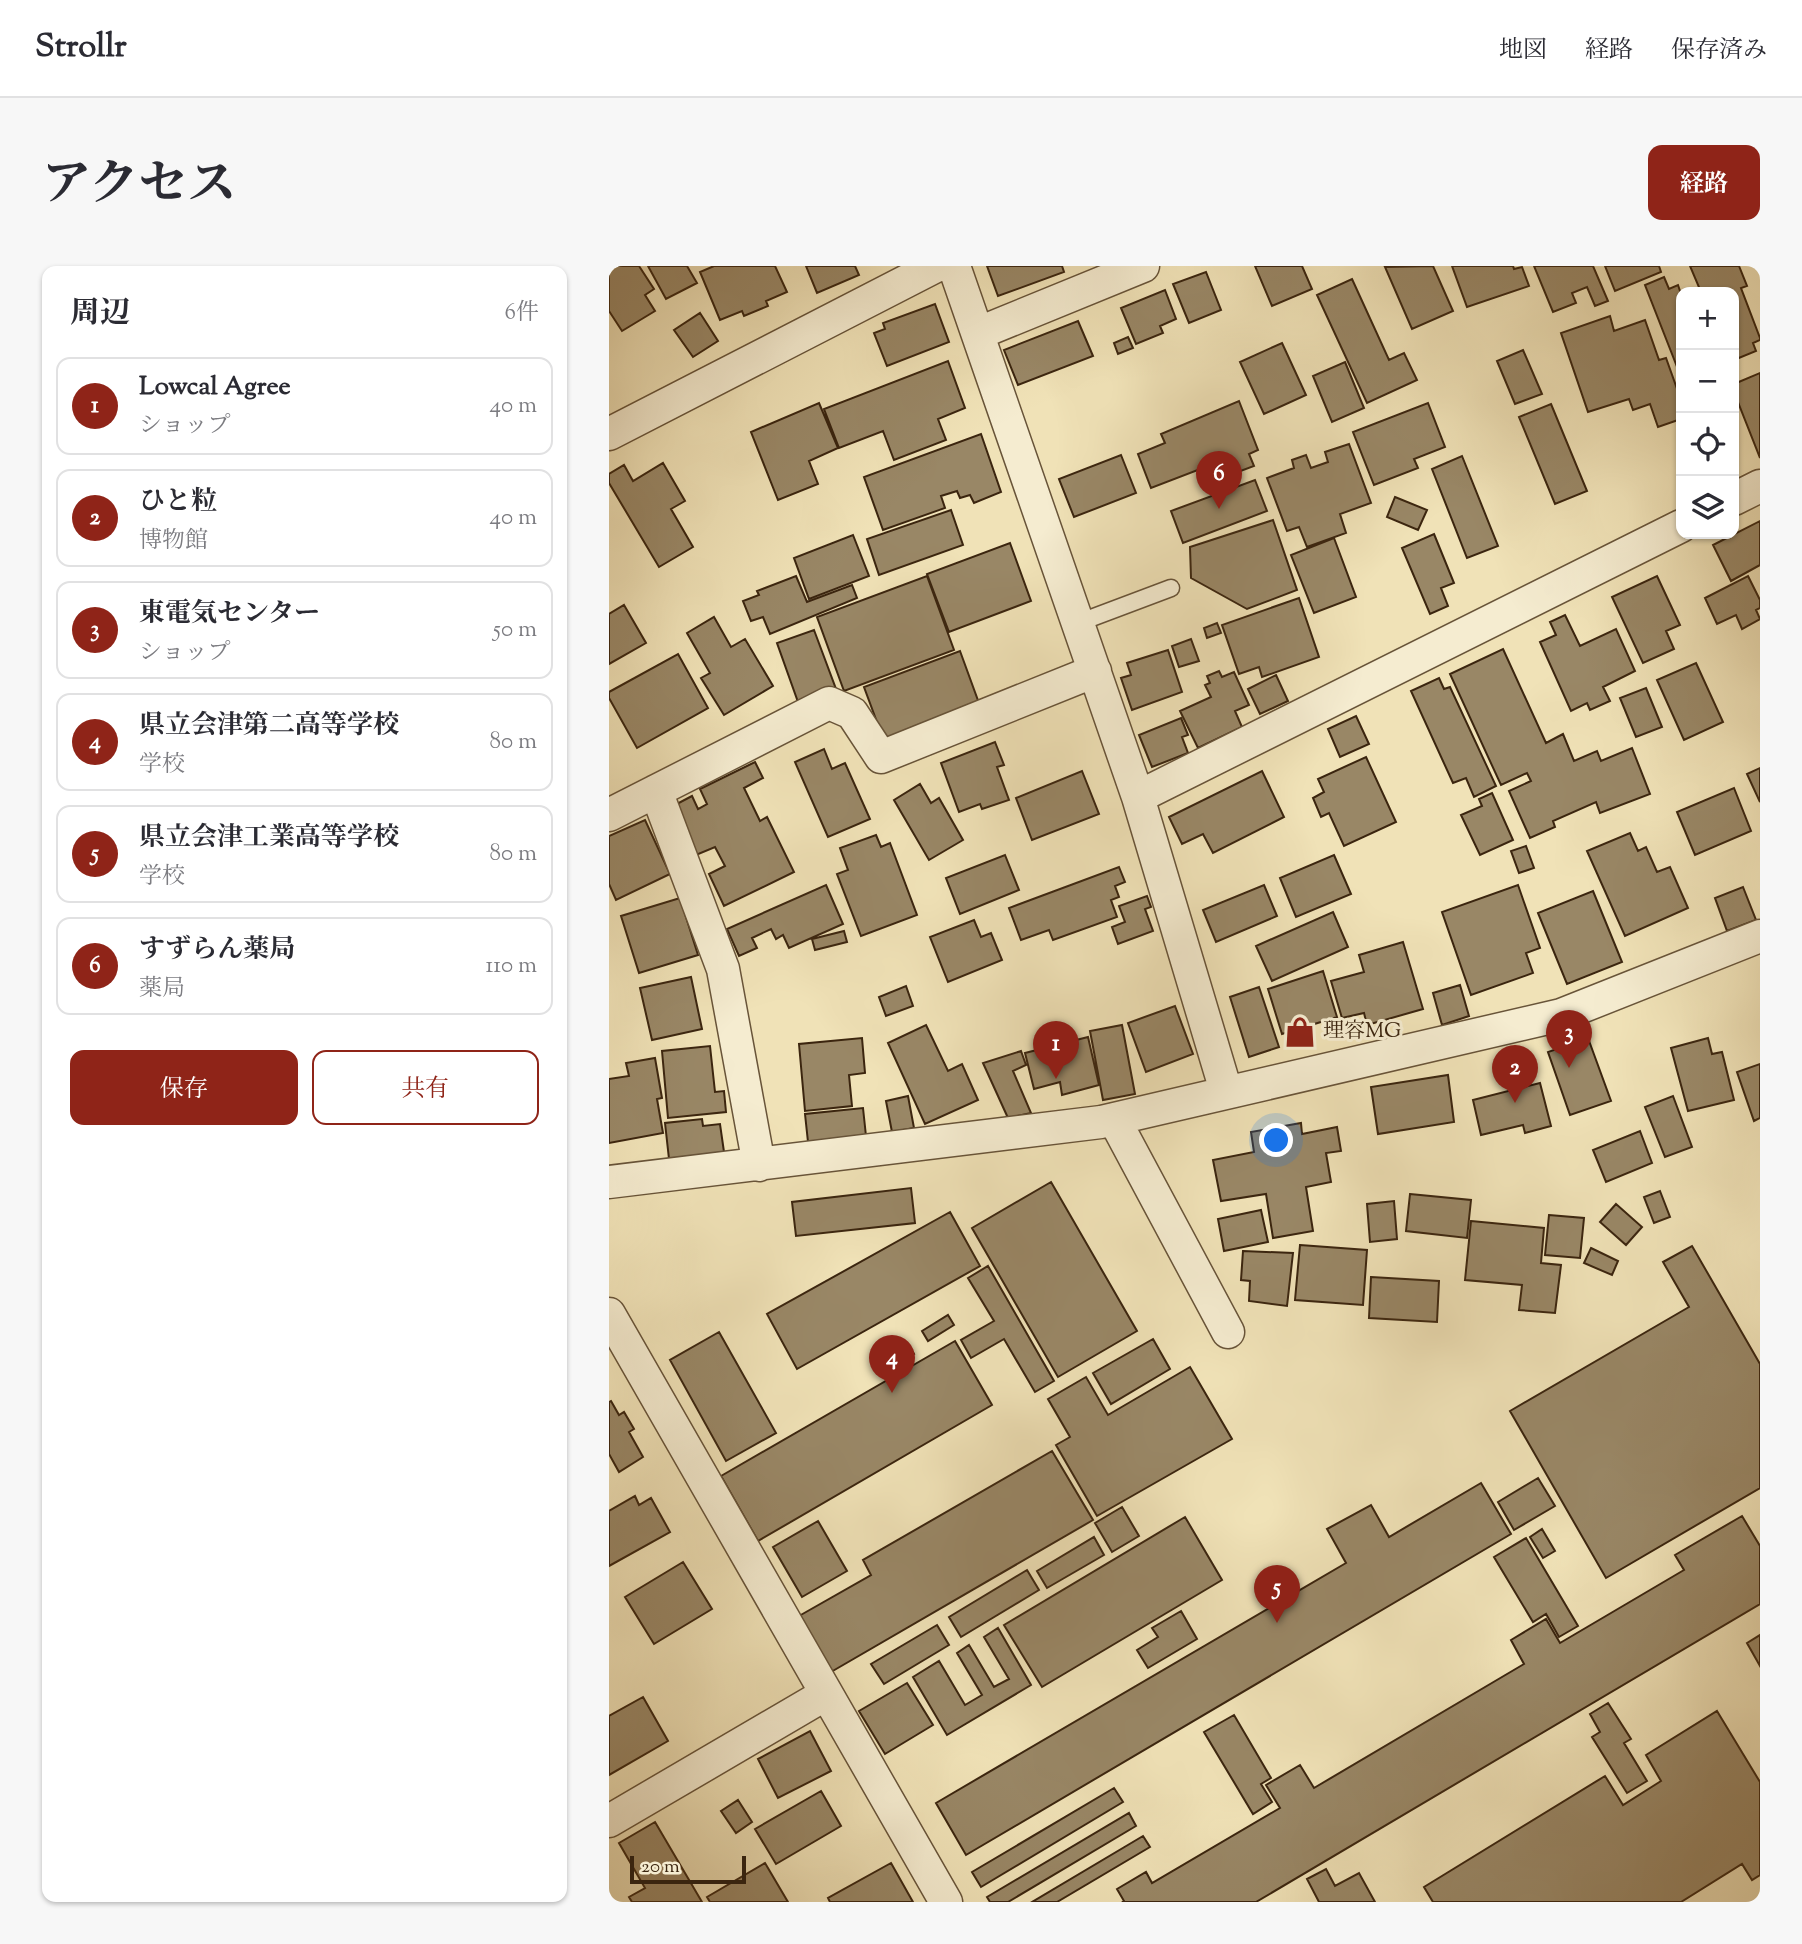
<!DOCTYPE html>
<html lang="ja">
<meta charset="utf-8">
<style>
body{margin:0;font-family:"Sorts Mill Goudy","Noto Serif JP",serif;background:#f7f7f7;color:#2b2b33}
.controls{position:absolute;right:21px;top:21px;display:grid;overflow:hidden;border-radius:14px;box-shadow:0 2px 5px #0004}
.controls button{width:63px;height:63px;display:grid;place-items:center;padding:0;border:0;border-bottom:2px solid #e1e1e2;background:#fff;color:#2b2b33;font:35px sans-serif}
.scale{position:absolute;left:21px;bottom:18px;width:116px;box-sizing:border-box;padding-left:7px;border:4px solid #3b250f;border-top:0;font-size:19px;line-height:24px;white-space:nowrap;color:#3b250f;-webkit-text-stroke:5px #f5ecd0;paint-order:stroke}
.you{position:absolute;left:668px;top:875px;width:24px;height:24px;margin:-18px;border:5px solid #fff;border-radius:50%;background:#1a73e8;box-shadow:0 0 0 10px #1a73e833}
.badge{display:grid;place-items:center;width:46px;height:46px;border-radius:50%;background:#8f2418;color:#fff;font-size:23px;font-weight:700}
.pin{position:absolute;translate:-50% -58px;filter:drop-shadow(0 2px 4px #0008)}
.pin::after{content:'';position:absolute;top:37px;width:24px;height:21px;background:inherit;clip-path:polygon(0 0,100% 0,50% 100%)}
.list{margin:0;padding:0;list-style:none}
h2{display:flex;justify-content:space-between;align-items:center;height:91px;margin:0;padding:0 28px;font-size:30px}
h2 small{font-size:23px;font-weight:400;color:#7c7c81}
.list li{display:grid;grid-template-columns:46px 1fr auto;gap:21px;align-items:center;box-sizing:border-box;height:98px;margin:0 14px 14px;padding:0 14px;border:2px solid #e1e1e2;border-radius:14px}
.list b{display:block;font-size:26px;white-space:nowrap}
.list p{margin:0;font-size:23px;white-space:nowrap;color:#7c7c81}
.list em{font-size:23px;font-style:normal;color:#7c7c81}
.actions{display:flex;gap:14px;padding:21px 28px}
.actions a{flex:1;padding:16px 0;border:2px solid #8f2418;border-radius:14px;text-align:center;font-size:24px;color:#8f2418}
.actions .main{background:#8f2418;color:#fff}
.icon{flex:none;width:38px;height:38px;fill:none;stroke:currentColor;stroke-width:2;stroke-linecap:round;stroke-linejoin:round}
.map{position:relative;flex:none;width:1151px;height:1636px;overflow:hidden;border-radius:14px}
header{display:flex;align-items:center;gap:42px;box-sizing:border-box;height:98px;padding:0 35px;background:#fff;border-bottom:2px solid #e1e1e2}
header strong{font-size:33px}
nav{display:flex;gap:38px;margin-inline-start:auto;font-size:24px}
.intro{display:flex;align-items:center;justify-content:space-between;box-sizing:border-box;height:168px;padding:0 42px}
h1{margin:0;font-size:49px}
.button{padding:18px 32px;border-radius:14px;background:#8f2418;color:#fff;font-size:24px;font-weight:700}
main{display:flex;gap:42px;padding:0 42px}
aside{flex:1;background:#fff;border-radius:14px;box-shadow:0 2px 5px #0004}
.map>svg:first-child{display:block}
.building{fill:#998766;stroke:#3b250f;stroke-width:2}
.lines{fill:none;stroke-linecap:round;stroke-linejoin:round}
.lane-casing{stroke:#685439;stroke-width:19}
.street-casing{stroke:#685439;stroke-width:35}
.lane{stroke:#f5ecd0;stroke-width:16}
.street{stroke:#f5ecd0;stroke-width:32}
.labels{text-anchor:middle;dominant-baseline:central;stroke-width:6;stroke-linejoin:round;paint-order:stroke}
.poi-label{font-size:21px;fill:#3b250f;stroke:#f5ecd0;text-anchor:start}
</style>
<header>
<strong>Strollr</strong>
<nav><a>地図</a><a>経路</a><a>保存済み</a></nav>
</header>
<div class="intro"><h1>アクセス</h1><a class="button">経路</a></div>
<main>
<aside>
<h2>周辺<small>6件</small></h2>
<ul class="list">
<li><span class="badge">1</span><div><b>Lowcal Agree</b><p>ショップ</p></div><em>40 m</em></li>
<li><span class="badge">2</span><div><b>ひと粒</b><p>博物館</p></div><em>40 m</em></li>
<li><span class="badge">3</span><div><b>東電気センター</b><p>ショップ</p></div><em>50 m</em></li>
<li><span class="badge">4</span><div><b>県立会津第二高等学校</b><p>学校</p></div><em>80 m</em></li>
<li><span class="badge">5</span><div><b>県立会津工業高等学校</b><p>学校</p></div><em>80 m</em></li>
<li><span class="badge">6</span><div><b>すずらん薬局</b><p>薬局</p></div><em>110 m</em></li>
</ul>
<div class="actions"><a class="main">保存</a><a>共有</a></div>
</aside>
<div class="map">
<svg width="1151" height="1636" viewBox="0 0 1151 1636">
<rect width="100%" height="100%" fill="#f0e2b7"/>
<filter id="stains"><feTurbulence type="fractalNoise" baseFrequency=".00286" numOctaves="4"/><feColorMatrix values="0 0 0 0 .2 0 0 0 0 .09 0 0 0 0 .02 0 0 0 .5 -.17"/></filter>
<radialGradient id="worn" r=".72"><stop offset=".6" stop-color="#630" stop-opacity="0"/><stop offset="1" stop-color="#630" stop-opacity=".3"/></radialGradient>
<!-- building -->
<path class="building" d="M 0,0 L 30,0 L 45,23 L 36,29 L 46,45 L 13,65 L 0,45 Z
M 39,0 L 78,0 L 88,17 L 57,33 Z
M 105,0 L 166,0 L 178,26 L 157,35 L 159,40 L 135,50 L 133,45 L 111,54 L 91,6 Z
M 197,0 L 246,0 L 250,9 L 208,27 Z
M 378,0 L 453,0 L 455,6 L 389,30 Z
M 646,0 L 693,0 L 703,23 L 663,40 Z
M 824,0 L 844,45 L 803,63 L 776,1 Z
M 843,0 L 904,0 L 905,3 L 913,1 L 920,20 L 858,41 Z
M 925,0 L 984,0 L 999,35 L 986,40 L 978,21 L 963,27 L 967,37 L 944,46 Z
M 996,0 L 1050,0 L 1052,6 L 1006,25 Z
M 1081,0 L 1130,0 L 1138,20 L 1132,22 L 1151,72 L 1151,74 L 1144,77 L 1147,85 L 1125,94 L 1125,26 L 1092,26 Z
M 597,6 L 612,44 L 580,57 L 564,18 Z
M 1055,11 L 1060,23 L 1069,19 L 1072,28 L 1072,111 L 1036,19 Z
M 743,13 L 780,94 L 795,87 L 808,114 L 758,137 L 708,29 Z
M 556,24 L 567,53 L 551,60 L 554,67 L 527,78 L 512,42 Z
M 326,38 L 340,76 L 278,100 L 265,67 L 276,63 L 274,57 Z
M 91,47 L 109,75 L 84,91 L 65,64 Z
M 1001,50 L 1005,65 L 1036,54 L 1050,94 L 1057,92 L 1072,134 L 1072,153 L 1049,161 L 1041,138 L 1024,144 L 1020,133 L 979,146 L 952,67 Z
M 469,55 L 484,90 L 409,119 L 395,84 Z
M 519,71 L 524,82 L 509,88 L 505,77 Z
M 673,77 L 697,129 L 655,148 L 631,96 Z
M 914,84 L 933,128 L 906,138 L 888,95 Z
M 339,95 L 356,142 L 329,153 L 337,174 L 285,194 L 274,165 L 230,182 L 215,143 Z
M 736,96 L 755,142 L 723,156 L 704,110 Z
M 1151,107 L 1151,192 L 1125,126 L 1125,118 Z
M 630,135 L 649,184 L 640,188 L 645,200 L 605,215 L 599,200 L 542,222 L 529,188 L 556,177 L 552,168 Z
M 210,137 L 229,182 L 200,195 L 209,218 L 169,234 L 142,166 Z
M 819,137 L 836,181 L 805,193 L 809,202 L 765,219 L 744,166 Z
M 942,138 L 978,225 L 946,238 L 910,151 Z
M 372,168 L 392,226 L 365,237 L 361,229 L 351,232 L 348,225 L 332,230 L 336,242 L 274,264 L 255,211 Z
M 740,178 L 762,237 L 731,248 L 737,267 L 698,281 L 690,261 L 678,265 L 658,212 L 685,202 L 683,194 L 697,189 L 702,202 L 719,196 L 716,186 Z
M 512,189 L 527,227 L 465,251 L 450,213 Z
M 853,190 L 889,280 L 858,292 L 823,203 Z
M 54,197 L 76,235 L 62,243 L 84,281 L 50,301 L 0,217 L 0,208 L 15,199 L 24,215 Z
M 646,214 L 658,245 L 574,277 L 562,245 Z
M 786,231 L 818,244 L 809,264 L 778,251 Z
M 342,244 L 354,279 L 270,309 L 258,273 Z
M 664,254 L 688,324 L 638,343 L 582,312 L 581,281 Z
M 1151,255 L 1151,299 L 1122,315 L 1104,279 Z
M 825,268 L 845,317 L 832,322 L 839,340 L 821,348 L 793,282 Z
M 244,269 L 260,310 L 200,333 L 185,292 Z
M 725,272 L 747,331 L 705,347 L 682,289 Z
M 401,277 L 422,335 L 340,366 L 318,308 Z
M 187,310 L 198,336 L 243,319 L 248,332 L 161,368 L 154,351 L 142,355 L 134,335 L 150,329 L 148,325 Z
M 318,310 L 345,384 L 235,425 L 208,351 Z
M 1048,310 L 1071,359 L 1057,365 L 1065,383 L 1034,397 L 1003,331 Z
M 1139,310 L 1151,334 L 1151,342 L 1147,344 L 1151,353 L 1133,363 L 1127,349 L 1108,358 L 1096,332 Z
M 690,332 L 710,391 L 653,411 L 650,401 L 630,408 L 613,359 Z
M 15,339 L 37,377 L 0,398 L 0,348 Z
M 956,349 L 971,380 L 1007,363 L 1026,405 L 994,421 L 1001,435 L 981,444 L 978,437 L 962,445 L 931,376 L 947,369 L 941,356 Z
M 105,351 L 122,381 L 136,373 L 164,420 L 115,449 L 92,412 L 101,407 L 78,367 Z
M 608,357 L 612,367 L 598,372 L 595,362 Z
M 205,364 L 227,423 L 189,436 L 168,377 Z
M 582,373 L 590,395 L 570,401 L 563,380 Z
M 894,383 L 937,477 L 954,468 L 965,495 L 988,485 L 992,495 L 1023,482 L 1041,528 L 991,547 L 987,536 L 944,555 L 946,561 L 921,572 L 900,525 L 922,515 L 918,507 L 892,519 L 841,408 Z
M 559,384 L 573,426 L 523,444 L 512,412 L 522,409 L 518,397 Z
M 351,385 L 371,440 L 275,475 L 255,421 Z
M 69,388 L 99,442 L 28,482 L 0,432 L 0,426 Z
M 1087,397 L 1114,456 L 1075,474 L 1048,414 Z
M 610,405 L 613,411 L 625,406 L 640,439 L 626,445 L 633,461 L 589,482 L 571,445 L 602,431 L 596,419 L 601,417 L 598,410 Z
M 667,409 L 679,435 L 651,448 L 639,423 Z
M 830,412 L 835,423 L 841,421 L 887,520 L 865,531 L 857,512 L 844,517 L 802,425 Z
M 1037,422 L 1053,461 L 1027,471 L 1011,432 Z
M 747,450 L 760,478 L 731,491 L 719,463 Z
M 572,452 L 579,469 L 573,471 L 579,487 L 543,501 L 530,469 Z
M 386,476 L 395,499 L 388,501 L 400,534 L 373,543 L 371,538 L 350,546 L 332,497 Z
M 215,483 L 223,503 L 236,497 L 261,553 L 219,571 L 186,496 Z
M 757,491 L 787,556 L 735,580 L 720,547 L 712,551 L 704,532 L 715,526 L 709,513 Z
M 146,496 L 154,512 L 135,522 L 151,555 L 158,551 L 185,606 L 115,640 L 100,608 L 116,600 L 106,581 L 87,589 L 64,540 L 83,530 L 89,543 L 98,538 L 91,523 Z
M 1151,502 L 1151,536 L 1138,508 Z
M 473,505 L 490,548 L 423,574 L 407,532 Z
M 653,505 L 675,551 L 604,587 L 594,568 L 573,578 L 560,551 Z
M 311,518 L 322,537 L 330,532 L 354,574 L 320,594 L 285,534 Z
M 1125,522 L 1142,565 L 1086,589 L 1068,546 Z
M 883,527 L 904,574 L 871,589 L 852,549 L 873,540 L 870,533 Z
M 36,554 L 61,608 L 7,634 L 0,618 L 0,570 Z
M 1021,567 L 1029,585 L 1037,581 L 1048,606 L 1061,601 L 1079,642 L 1016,670 L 978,585 Z
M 267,569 L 272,581 L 281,577 L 308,649 L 252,670 L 228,608 L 239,604 L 231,582 Z
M 917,580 L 925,602 L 910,607 L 902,585 Z
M 396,589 L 410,624 L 351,648 L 337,612 Z
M 725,589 L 742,628 L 687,651 L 671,612 Z
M 510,601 L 516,616 L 506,620 L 510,631 L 502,634 L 508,651 L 444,674 L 440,664 L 412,674 L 400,642 Z
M 217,619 L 234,658 L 180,682 L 174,669 L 167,673 L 162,663 L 143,672 L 148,682 L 130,690 L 118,663 Z
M 655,619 L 668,650 L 607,676 L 594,644 Z
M 909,619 L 931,682 L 917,687 L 924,707 L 862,729 L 833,646 Z
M 1134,621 L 1147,654 L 1118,665 L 1106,632 Z
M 984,625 L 1013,696 L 958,718 L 929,647 Z
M 538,630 L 542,641 L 536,643 L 544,665 L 509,678 L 503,661 L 516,656 L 510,640 Z
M 71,632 L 89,689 L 30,707 L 12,650 Z
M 724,646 L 739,681 L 663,715 L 647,680 Z
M 365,654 L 372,671 L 382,667 L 393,694 L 339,716 L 321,671 Z
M 235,665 L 238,676 L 206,684 L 203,673 Z
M 794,676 L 814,743 L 758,759 L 755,747 L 733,752 L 722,715 L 755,706 L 750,689 Z
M 714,705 L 728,751 L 673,768 L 659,723 Z
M 82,711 L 93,763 L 43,774 L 31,722 Z
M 851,719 L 860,750 L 833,759 L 824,727 Z
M 297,720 L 304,740 L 277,750 L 270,731 Z
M 650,721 L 670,781 L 640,791 L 621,731 Z
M 566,740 L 584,788 L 537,806 L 519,757 Z
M 317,759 L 339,805 L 353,798 L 369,834 L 316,858 L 279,777 Z
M 513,759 L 526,828 L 494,834 L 481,765 Z
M 479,771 L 490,819 L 453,829 L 451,816 L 425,823 L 416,787 Z
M 253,772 L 256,807 L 240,809 L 243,840 L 196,845 L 190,778 Z
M 979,772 L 1002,835 L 961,849 L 939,786 Z
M 1099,772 L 1103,788 L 1113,786 L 1125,834 L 1079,845 L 1062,782 Z
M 101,780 L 106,826 L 115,825 L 117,846 L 59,852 L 53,785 Z
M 412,785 L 417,799 L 404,805 L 422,847 L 399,852 L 374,797 Z
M 46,792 L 53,832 L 48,833 L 54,867 L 0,877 L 0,813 L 20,810 L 17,797 Z
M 1151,798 L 1151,852 L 1145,855 L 1128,806 Z
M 839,809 L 845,856 L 769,868 L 762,821 Z
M 931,817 L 942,860 L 916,867 L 914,859 L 872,869 L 864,834 Z
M 299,830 L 305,862 L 283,866 L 277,835 Z
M 1064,830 L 1083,881 L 1056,891 L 1036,841 Z
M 254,842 L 257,870 L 199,876 L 196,848 Z
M 93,853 L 94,860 L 111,858 L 115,886 L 60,893 L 56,857 Z
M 692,857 L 693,868 L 728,861 L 732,885 L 717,887 L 722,916 L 697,921 L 704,965 L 664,972 L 657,928 L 612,935 L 604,894 L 645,886 L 642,866 Z
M 1031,865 L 1043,897 L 997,916 L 984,884 Z
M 442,916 L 528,1065 L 449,1111 L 363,962 Z
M 302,922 L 306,957 L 187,970 L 183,936 Z
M 1051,925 L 1061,951 L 1045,957 L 1035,931 Z
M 801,928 L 862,934 L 858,972 L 797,965 Z
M 785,935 L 788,973 L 761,976 L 758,938 Z
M 1007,938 L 1033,961 L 1017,979 L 991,956 Z
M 652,944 L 659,976 L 615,985 L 609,953 Z
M 341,946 L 371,1000 L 188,1103 L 158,1048 Z
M 940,949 L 975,952 L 971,992 L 936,989 Z
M 862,955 L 935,962 L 932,997 L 952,999 L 946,1047 L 910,1044 L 913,1019 L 856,1014 Z
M 691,979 L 758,984 L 754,1039 L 686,1034 Z
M 1083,980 L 1151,1098 L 1151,1222 L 997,1312 L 901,1145 L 1080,1041 L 1054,996 Z
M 982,982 L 1009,995 L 1003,1009 L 975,997 Z
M 634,985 L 684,987 L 678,1040 L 640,1035 L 641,1015 L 632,1014 Z
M 379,1000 L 445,1115 L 426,1126 L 395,1073 L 362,1092 L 352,1074 L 385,1055 L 359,1012 Z
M 762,1011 L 830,1015 L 828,1056 L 760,1052 Z
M 339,1049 L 345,1059 L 319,1075 L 313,1065 Z
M 110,1066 L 167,1167 L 117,1195 L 61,1094 Z
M 544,1073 L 561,1103 L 502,1138 L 484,1107 Z
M 346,1075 L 383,1139 L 149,1275 L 112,1210 Z
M 299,1078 L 305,1088 L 278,1105 L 271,1094 Z
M 581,1101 L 623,1173 L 488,1250 L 447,1179 L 461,1171 L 439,1133 L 477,1111 L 499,1149 Z
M 2,1135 L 10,1149 L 15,1146 L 25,1163 L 20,1166 L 34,1191 L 10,1206 L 0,1188 L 0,1136 Z
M 443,1185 L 484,1254 L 222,1406 L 190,1350 L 262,1309 L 254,1294 Z
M 929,1212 L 946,1240 L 905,1264 L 889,1236 Z
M 872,1217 L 902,1268 L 357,1589 L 327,1537 L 737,1297 L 718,1263 L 762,1239 L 780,1271 Z
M 26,1230 L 30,1239 L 42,1232 L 61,1266 L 0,1300 L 0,1245 Z
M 513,1241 L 530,1270 L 503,1286 L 486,1257 Z
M 1133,1250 L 1151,1280 L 1151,1338 L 647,1636 L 513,1636 L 515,1635 L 508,1623 L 537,1606 L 543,1617 L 671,1542 L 657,1519 L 691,1499 L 705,1522 L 915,1398 L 902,1374 L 937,1353 L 951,1377 L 1075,1304 L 1066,1289 Z
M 576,1251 L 613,1314 L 433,1421 L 395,1359 Z
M 209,1255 L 238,1305 L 193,1331 L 164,1281 Z
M 933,1263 L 946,1285 L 934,1292 L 921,1271 Z
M 485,1271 L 495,1289 L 438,1322 L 428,1305 Z
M 917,1272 L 969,1360 L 950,1371 L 937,1348 L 924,1356 L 885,1291 Z
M 74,1296 L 103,1343 L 45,1378 L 16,1331 Z
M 418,1304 L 430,1324 L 352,1371 L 340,1351 Z
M 572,1345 L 588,1373 L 539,1402 L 528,1384 L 549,1371 L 543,1362 Z
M 328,1359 L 340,1379 L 275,1418 L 262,1398 Z
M 389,1362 L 422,1419 L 338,1469 L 304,1411 L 330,1395 L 356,1439 L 373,1429 L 348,1387 L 360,1379 L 385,1421 L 400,1413 L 375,1371 Z
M 1151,1369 L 1151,1400 L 1138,1377 Z
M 298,1417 L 324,1459 L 276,1488 L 250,1445 Z
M 34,1431 L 59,1475 L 0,1509 L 0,1450 Z
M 999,1437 L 1022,1473 L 1015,1477 L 1038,1515 L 1018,1527 L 983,1471 L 991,1466 L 981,1448 Z
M 1108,1445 L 1151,1516 L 1151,1609 L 1143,1614 L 1133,1598 L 1072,1636 L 824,1636 L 815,1621 L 996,1510 L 1014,1539 L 1052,1515 L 1037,1489 Z
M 625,1449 L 662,1512 L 652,1518 L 663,1536 L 644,1548 L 595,1466 Z
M 201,1465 L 222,1505 L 169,1532 L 149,1493 Z
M 505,1522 L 514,1536 L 372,1621 L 363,1606 Z
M 212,1525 L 232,1560 L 167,1598 L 146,1563 Z
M 129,1534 L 143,1556 L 127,1567 L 112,1545 Z
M 520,1547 L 527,1560 L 399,1636 L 381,1636 L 378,1631 Z
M 46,1556 L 93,1636 L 23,1636 L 20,1631 L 36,1622 L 10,1577 Z
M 534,1570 L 541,1581 L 448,1636 L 423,1636 Z
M 156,1597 L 179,1636 L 101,1636 L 98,1631 Z
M 282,1597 L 304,1636 L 221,1636 L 219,1632 Z
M 717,1603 L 726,1620 L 750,1607 L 766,1636 L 710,1636 L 698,1613 Z"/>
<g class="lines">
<defs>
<path id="lane" d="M 469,357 L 562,322"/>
<path id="street" d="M 345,0 L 529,531 L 617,825
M 370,67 L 534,0
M 0,168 L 327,0
M 1125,233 L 1151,220
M 47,525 L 114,703 L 150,899
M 529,531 L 1072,260
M 0,549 L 220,437 L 243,447 L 272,491 L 486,405
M 505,853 L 619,1066
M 0,916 L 492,856 L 952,749 L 1151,670
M 0,1048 L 337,1636
M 0,1555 L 217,1428"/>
</defs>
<!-- lane casing -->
<use href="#lane" class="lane-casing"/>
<!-- street casing -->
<use href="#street" class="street-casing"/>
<!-- lane -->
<use href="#lane" class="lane"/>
<!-- street -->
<use href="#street" class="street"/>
</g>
<!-- icons -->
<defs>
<symbol id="shop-bare" viewBox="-9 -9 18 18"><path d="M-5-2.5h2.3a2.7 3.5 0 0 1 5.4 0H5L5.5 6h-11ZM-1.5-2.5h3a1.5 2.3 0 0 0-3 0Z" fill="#8f2418" stroke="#f5ecd0" stroke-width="2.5" paint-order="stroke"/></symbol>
</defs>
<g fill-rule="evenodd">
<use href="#shop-bare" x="669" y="744" width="44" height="44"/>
</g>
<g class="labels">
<!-- poi labels -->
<g class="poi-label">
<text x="714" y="766">理容MG</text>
</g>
</g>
<rect width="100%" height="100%" filter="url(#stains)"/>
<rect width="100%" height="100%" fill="url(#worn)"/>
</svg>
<div class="controls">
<button>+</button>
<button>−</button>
<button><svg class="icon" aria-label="locate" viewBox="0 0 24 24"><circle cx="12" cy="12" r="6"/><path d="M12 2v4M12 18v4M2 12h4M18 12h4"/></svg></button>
<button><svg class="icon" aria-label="layers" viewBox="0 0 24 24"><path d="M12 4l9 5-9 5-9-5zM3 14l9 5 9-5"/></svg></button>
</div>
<div class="scale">20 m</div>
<div class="you"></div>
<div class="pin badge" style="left:447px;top:813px">1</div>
<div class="pin badge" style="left:906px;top:837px">2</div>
<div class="pin badge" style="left:960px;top:802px">3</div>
<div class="pin badge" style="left:283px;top:1127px">4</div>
<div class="pin badge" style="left:668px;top:1357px">5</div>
<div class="pin badge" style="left:610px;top:243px">6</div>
</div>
</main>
